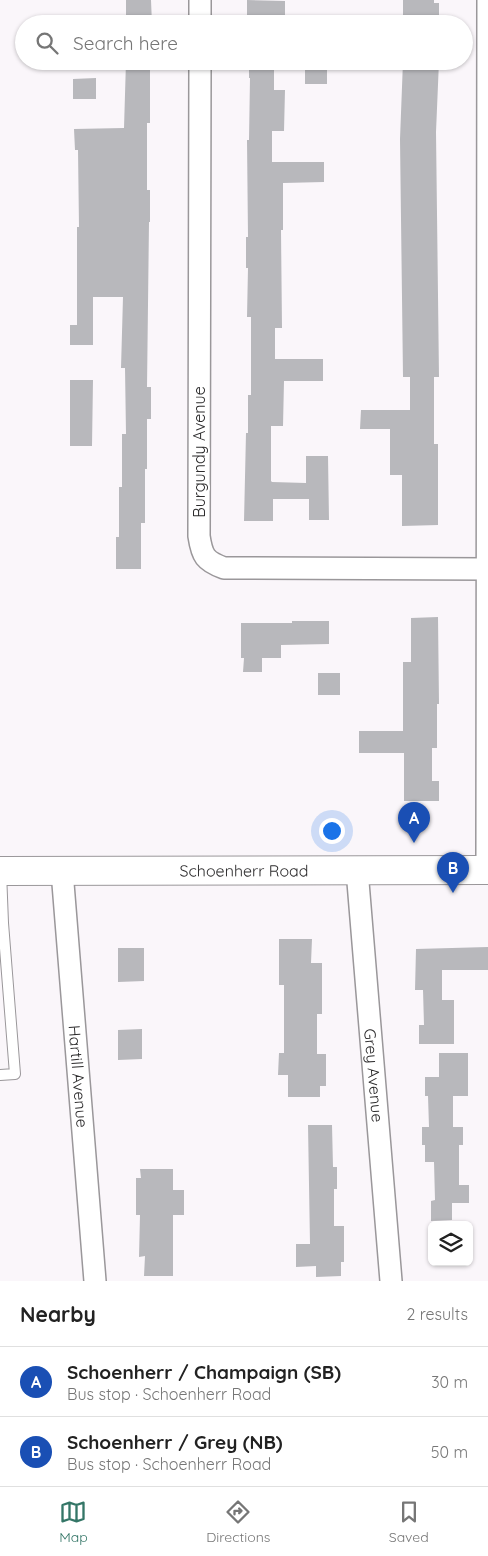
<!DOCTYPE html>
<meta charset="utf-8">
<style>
body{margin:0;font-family:Quicksand,sans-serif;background:#f2f2f2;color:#222}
.controls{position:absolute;right:15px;bottom:15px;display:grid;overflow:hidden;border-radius:8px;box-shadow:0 1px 4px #0004}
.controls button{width:45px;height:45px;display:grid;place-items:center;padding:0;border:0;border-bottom:1px solid #e0e0e0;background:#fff;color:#222;font:25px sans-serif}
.you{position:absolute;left:331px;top:830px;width:18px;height:18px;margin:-12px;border:4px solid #fff;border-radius:50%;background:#1a73e8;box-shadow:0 0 0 8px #1a73e833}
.badge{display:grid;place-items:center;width:32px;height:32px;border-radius:50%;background:#347667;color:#fff;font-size:16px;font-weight:700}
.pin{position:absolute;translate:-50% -41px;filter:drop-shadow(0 1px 2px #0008)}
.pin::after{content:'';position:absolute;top:26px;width:18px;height:15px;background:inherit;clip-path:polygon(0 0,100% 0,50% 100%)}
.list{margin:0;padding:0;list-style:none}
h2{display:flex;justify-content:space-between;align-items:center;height:65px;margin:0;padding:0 20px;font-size:21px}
h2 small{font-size:16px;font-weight:400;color:#767676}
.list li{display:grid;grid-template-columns:32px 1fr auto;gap:15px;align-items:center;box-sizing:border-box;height:70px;padding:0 20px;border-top:1px solid #e0e0e0}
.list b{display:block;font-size:19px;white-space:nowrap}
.list p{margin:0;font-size:16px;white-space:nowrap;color:#767676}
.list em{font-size:16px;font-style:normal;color:#767676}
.icon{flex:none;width:28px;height:28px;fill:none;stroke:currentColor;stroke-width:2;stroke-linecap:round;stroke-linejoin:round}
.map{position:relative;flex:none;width:488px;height:1281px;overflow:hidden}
.search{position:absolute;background:#fff;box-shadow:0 1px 4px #0004;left:15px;right:15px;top:15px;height:55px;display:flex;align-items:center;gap:12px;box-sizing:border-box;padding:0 18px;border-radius:28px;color:#767676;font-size:19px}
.sheet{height:205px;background:#fff}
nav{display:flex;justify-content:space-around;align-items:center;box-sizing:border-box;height:70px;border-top:1px solid #e0e0e0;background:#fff;font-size:14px;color:#767676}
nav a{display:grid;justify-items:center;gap:2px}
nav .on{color:#347667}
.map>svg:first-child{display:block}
.building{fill:#b8b8bc}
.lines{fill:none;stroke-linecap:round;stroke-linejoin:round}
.service-casing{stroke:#9a979a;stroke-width:12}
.minor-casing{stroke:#9a979a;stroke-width:24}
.secondary-casing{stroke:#9a979a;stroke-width:30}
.service{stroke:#fff;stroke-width:10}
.minor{stroke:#fff;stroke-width:21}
.secondary{stroke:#fff;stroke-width:28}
.labels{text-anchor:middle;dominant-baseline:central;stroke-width:4;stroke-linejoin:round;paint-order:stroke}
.street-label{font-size:16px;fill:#2d2c2d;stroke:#fff}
</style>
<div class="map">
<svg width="488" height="1281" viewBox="0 0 488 1281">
<rect width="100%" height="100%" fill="#faf6fa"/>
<!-- building -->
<path class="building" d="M 126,0 L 151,0 L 152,24 L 126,24 Z
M 247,0 L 285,1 L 285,17 L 273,17 L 273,24 L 247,24 Z
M 403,0 L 434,0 L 434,3 L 439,3 L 439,24 L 403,24 Z
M 126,61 L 150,61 L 150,123 L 147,123 L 147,190 L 150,190 L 150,222 L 149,222 L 147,387 L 151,387 L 151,419 L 147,419 L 147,469 L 145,469 L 145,523 L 141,523 L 141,569 L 116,569 L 116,537 L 119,537 L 119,487 L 122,487 L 122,434 L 126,434 L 125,368 L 121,368 L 123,297 L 93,297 L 93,345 L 70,345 L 70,325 L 77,325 L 77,227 L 79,227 L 78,150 L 75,150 L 74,129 L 124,128 Z
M 249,61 L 274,61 L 274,90 L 285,90 L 284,131 L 272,131 L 272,162 L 324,162 L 324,182 L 283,183 L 283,230 L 281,230 L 282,328 L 275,328 L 275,359 L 323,359 L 323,381 L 284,381 L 283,426 L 271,426 L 271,481 L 272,482 L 306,483 L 306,456 L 328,456 L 329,520 L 309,520 L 309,499 L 273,499 L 273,521 L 244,521 L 246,433 L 248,433 L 248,395 L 251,395 L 251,317 L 247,317 L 248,268 L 246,268 L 246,237 L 248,237 L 247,140 L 249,140 L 250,78 L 249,78 Z
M 403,61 L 439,61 L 436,132 L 439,377 L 434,377 L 434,444 L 438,444 L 438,525 L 402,526 L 402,475 L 390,475 L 390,429 L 360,429 L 361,410 L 410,410 L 410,377 L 403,377 L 400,139 Z
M 305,64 L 327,64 L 327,84 L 305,84 Z
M 96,78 L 96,99 L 73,99 L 73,79 Z
M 70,380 L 93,380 L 92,446 L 70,446 Z
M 438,617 L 439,704 L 437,704 L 437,748 L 432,748 L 432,781 L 439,781 L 439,801 L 404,801 L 404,753 L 359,753 L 359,731 L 403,731 L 403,662 L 411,662 L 411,618 Z
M 292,621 L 329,621 L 329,644 L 281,645 L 281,658 L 262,658 L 262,672 L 243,672 L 244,658 L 241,658 L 241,623 L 292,623 Z
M 318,673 L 340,673 L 340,695 L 318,695 Z
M 279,939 L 312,939 L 311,963 L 322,963 L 322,1014 L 317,1014 L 317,1054 L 326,1054 L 326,1086 L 320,1086 L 320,1097 L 288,1097 L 288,1075 L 278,1075 L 279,1053 L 284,1053 L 284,985 L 279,985 Z
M 488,947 L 488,970 L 442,970 L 442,1000 L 454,1000 L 454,1044 L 419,1044 L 419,1025 L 424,1025 L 423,990 L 415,990 L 416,949 Z
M 118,948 L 144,948 L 144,981 L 118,982 Z
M 142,1029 L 142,1059 L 118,1060 L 118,1030 Z
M 439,1053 L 468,1053 L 468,1096 L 453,1096 L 453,1127 L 463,1127 L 463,1145 L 459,1145 L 459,1185 L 469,1185 L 469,1203 L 452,1203 L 452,1220 L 431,1221 L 431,1201 L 435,1200 L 434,1162 L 425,1162 L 425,1145 L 422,1145 L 422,1127 L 429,1127 L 428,1096 L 425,1096 L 425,1077 L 439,1077 Z
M 308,1125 L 332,1125 L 333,1167 L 337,1167 L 337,1189 L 334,1189 L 334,1226 L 344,1226 L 344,1262 L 341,1262 L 341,1276 L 316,1277 L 316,1266 L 296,1267 L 296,1244 L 310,1244 Z
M 140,1169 L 173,1169 L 173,1190 L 184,1190 L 184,1215 L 173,1215 L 173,1276 L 144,1276 L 145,1256 L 139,1257 L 140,1215 L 136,1215 L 136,1178 L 141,1178 Z"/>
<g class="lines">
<defs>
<path id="service" d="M 0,1075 L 15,1074 L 3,923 L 1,872"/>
<g id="minor">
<path d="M 200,24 L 200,0"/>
<path d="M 200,61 L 199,536 C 202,556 205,561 224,568 L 487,569"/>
<path id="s1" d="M 357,870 L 391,1281"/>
<path d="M 487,870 L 488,0"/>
<path id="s2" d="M 62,871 L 95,1281"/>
</g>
<g id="secondary">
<path id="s3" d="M 0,871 L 488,870"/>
</g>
</defs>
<!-- service casing -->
<use href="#service" class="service-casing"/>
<!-- minor casing -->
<use href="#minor" class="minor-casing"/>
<!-- secondary casing -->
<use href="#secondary" class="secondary-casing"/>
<!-- service -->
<use href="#service" class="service"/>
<!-- minor -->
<use href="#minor" class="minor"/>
<!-- secondary -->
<use href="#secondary" class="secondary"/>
</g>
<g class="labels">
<!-- street labels -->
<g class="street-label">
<text transform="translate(199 452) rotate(-90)">Burgundy Avenue</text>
<text stroke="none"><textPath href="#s3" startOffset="244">Schoenherr Road</textPath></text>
<text stroke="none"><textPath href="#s2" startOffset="206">Hartill Avenue</textPath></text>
<text stroke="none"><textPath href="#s1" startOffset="206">Grey Avenue</textPath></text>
</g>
</g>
</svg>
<div class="controls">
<button><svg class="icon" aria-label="layers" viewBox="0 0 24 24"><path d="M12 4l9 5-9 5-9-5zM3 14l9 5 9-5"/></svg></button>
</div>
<div class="you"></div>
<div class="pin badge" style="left:414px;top:843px;background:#1a4fb4">A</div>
<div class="pin badge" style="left:453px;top:893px;background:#1a4fb4">B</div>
<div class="search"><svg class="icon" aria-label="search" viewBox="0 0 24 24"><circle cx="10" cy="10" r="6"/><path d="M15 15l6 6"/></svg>Search here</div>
</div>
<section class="sheet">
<h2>Nearby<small>2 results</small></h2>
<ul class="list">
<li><span class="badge" style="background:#1a4fb4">A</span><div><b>Schoenherr / Champaign (SB)</b><p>Bus stop · Schoenherr Road</p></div><em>30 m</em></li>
<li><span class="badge" style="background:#1a4fb4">B</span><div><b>Schoenherr / Grey (NB)</b><p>Bus stop · Schoenherr Road</p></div><em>50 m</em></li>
</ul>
</section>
<nav>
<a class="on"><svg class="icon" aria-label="map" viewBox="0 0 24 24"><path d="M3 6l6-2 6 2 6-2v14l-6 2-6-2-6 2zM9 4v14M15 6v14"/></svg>Map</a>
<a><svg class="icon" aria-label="directions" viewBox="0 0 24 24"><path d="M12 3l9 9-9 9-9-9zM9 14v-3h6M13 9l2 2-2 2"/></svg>Directions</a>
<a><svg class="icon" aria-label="saved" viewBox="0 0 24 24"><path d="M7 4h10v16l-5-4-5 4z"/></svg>Saved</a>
</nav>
